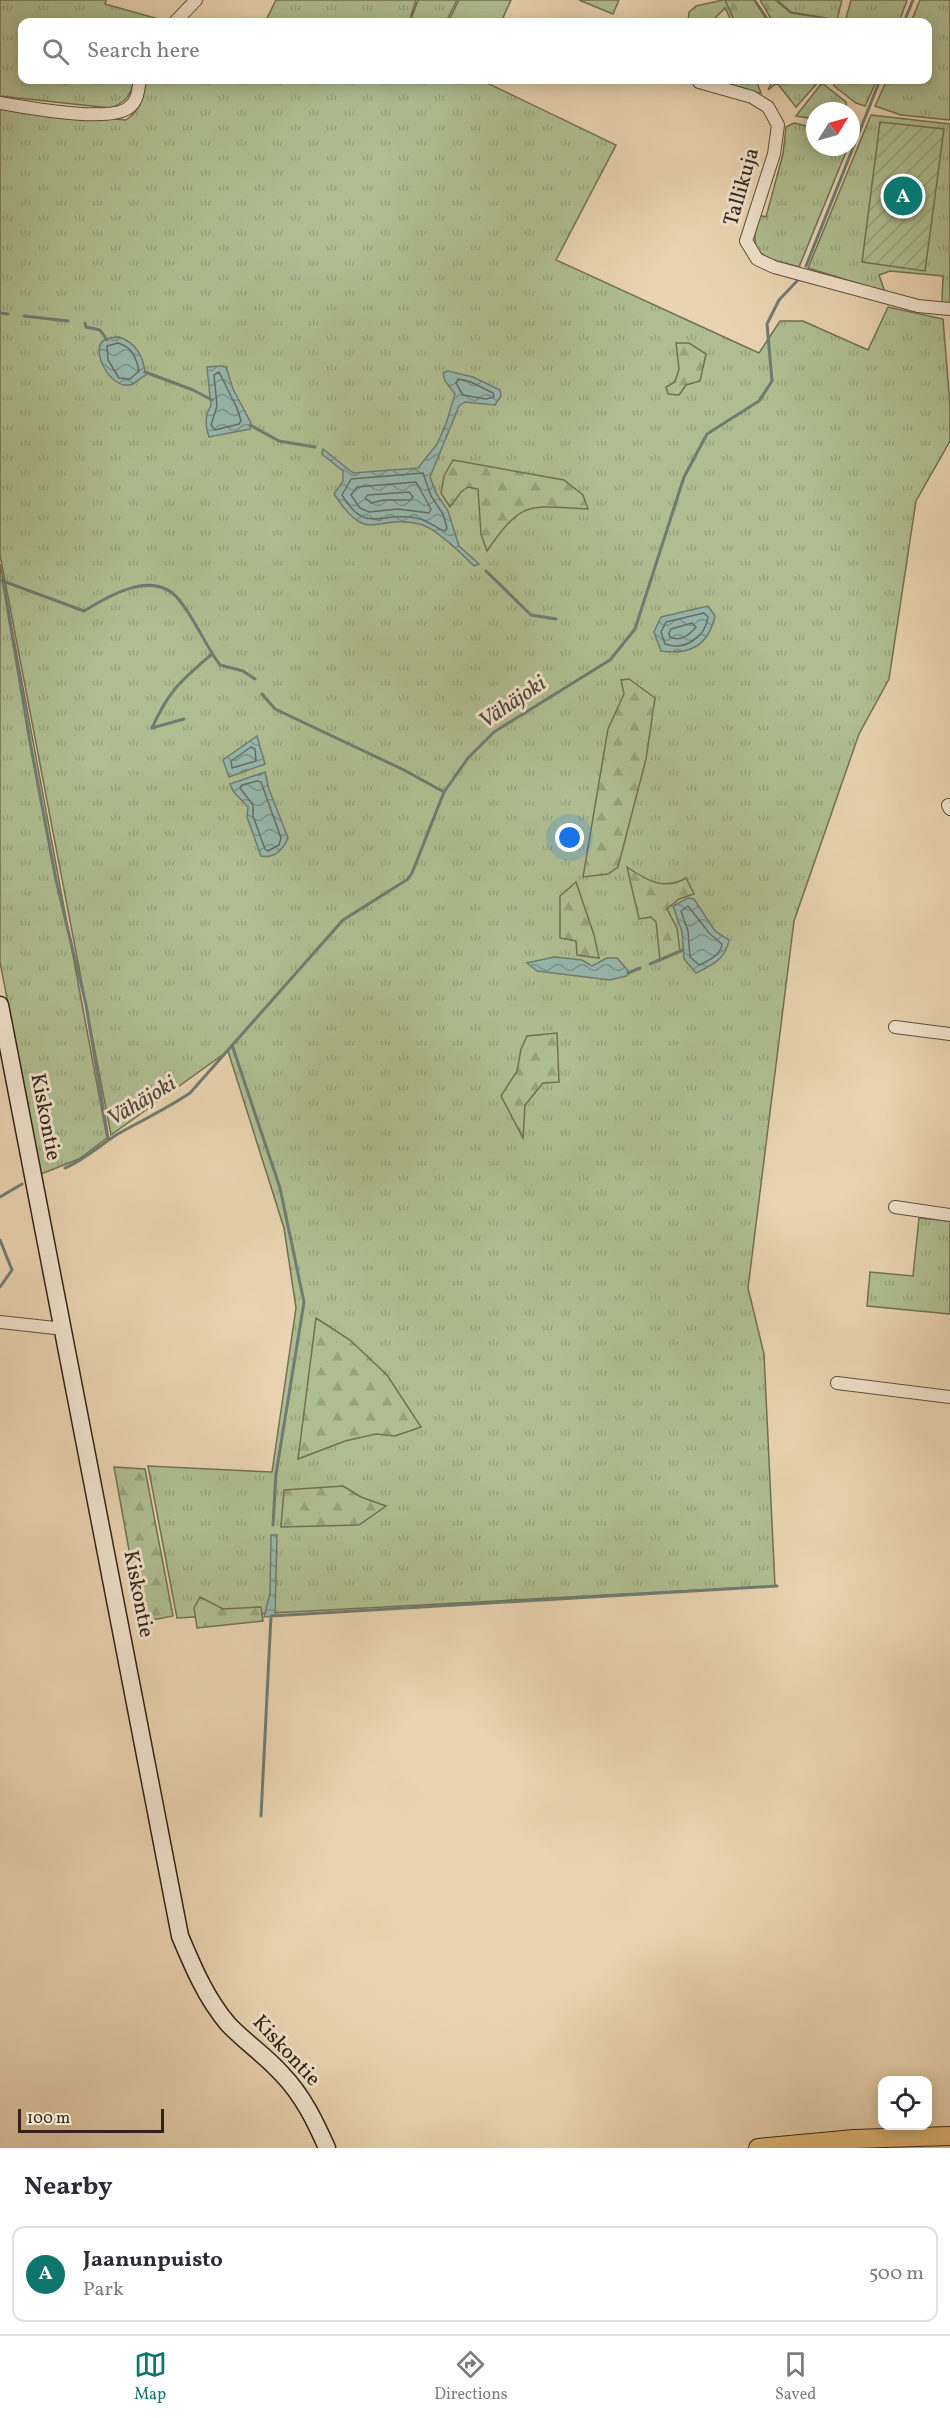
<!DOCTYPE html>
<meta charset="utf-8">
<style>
body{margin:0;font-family:Vollkorn,serif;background:#f2f2f3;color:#2b2b33}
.controls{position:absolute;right:18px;bottom:18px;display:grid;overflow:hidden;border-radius:12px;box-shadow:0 3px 15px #0003}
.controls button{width:54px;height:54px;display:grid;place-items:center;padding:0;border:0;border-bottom:2px solid #e1e1e2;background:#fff;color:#2b2b33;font:30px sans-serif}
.compass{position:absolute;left:806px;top:102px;width:54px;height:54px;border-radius:50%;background:#fff;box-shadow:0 3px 15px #0003;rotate:53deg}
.scale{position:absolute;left:18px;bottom:15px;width:146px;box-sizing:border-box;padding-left:6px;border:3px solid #332317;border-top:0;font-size:16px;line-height:21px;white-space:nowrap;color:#332317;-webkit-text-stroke:4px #f1e2cc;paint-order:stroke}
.you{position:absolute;left:570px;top:838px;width:21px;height:21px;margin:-15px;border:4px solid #fff;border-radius:50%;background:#1a73e8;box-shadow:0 0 0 9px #1a73e833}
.badge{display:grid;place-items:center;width:39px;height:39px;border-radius:50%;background:#0f766e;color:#fff;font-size:20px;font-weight:700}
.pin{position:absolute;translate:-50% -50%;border:3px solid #fff;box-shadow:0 2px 6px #0006}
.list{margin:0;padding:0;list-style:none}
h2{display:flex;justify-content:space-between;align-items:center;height:78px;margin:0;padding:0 24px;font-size:26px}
h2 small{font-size:20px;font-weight:400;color:#7c7c81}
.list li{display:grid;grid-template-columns:39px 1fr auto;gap:18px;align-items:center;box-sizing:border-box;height:96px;margin:0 12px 12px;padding:0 12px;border:2px solid #e1e1e2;border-radius:12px}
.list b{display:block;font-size:22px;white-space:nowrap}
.list p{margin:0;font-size:20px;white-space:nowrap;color:#7c7c81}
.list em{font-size:20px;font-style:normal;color:#7c7c81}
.icon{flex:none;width:33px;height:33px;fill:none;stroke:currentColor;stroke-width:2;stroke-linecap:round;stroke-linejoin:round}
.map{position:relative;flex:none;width:950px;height:2148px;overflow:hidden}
.search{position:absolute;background:#fff;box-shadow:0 3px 15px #0003;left:18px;right:18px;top:18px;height:66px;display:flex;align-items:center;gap:15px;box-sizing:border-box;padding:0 21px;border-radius:12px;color:#7c7c81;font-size:22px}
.sheet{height:186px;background:#fff}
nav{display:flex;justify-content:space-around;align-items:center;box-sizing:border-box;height:84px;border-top:2px solid #e1e1e2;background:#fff;font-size:16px;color:#7c7c81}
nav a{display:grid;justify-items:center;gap:3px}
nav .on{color:#0f766e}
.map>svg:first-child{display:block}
.grass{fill:url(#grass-tufts);stroke:#717054;stroke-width:1.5}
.forest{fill:url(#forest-firs);stroke:#717054;stroke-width:1.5}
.garden{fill:url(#garden-furrows);stroke:#717054;stroke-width:1.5}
.pitch{fill:#afbe91;stroke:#717054;stroke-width:1.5}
.water{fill:url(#water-waves);stroke:#6f7c72;stroke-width:1.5}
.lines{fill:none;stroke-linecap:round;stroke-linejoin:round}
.shore{stroke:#656d62;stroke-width:1.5}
.stream{stroke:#6f7c72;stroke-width:3}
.street-casing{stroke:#604f3d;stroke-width:14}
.secondary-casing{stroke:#332317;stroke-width:19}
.primary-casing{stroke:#332317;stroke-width:20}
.street{stroke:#f1e2cc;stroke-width:12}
.secondary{stroke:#f1e2cc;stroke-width:16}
.primary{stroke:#e4ba78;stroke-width:18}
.labels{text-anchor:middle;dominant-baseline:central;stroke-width:6;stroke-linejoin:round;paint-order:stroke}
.street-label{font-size:21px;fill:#332317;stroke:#f1e2cc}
.water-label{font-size:22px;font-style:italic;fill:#4c483d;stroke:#f1e2cc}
</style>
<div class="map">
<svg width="950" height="2148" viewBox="0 0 950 2148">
<defs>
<pattern id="grass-tufts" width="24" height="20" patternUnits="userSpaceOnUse" patternTransform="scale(1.5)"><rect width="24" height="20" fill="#afbe91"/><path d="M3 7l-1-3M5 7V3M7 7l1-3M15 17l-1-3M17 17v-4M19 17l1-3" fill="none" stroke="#97a37c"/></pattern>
<pattern id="forest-firs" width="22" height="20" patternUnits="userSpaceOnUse" patternTransform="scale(1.5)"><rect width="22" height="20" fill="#afbe91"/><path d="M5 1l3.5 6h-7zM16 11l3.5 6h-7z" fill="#97a37c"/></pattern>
<pattern id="garden-furrows" width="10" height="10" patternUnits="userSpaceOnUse" patternTransform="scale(1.5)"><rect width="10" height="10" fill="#afbe91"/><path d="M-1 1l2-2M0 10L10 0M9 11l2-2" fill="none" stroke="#97a37c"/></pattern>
<pattern id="water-waves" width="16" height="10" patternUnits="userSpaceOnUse" patternTransform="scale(1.5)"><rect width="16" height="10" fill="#97b7ae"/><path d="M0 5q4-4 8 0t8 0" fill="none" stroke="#7c948d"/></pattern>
</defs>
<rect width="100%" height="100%" fill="#e9d3b0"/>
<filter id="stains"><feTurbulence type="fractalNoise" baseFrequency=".00333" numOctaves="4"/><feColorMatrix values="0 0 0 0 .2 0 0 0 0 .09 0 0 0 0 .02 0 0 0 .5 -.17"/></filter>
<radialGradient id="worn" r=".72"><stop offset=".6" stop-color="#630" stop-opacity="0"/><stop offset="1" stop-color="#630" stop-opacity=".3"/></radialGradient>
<!-- grass -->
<path class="grass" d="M 0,0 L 106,0 L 105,4 L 169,22 L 22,22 L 22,80 L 134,80 C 131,96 125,103 110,108 L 0,96 Z
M 276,0 L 416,0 L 409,22 L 265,22 Z
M 418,0 L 457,0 L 446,22 L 410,22 Z
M 723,0 L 755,0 L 770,22 L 732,22 L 725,8 L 711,22 L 688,22 L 689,12 L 696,6 Z
M 777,0 L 842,0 L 837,20 L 791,12 Z
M 851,0 L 907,0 L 899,22 L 845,22 Z
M 920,0 L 950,0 L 950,120 L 901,115 L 875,106 L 887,80 L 928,80 L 928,22 L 911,22 Z
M 146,80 L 481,80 L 616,145 L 556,260 L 759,353 L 780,321 L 803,321 L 868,350 L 888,307 L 943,319 L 950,405 L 950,441 L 916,501 L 889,679 L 859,734 L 794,921 L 748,1288 L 764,1354 L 775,1586 L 177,1618 L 148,1466 L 272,1472 L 296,1308 L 284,1228 L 228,1051 L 111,1135 L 0,555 L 0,109 L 126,120 C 141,110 143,97 146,80 Z
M 704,80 L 756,80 L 761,93 L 752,93 Z
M 773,80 L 820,80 L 796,107 L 777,83 L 768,90 Z
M 835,80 L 843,83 L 845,80 L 877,80 L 865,106 L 856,103 L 834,86 Z
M 822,83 L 846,102 L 847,110 L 815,111 L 815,119 L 796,116 Z
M 871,115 L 950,124 L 950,303 L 942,303 L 943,276 L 890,271 L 879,275 L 885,292 L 808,268 Z
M 794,123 L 815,128 L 815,147 L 848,147 L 799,267 C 764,257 746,258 759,215 L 766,217 L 783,154 L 786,127 Z
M 0,564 L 107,1138 L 79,1159 L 41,1174 L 0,962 Z
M 919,1218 L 950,1221 L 950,1314 L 867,1306 L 870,1272 L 913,1276 Z"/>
<!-- forest -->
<path class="forest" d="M 725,0 L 754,0 L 768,22 L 735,22 Z
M 760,0 L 775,0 L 791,13 L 818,17 L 821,22 L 773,22 Z
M 676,343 L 689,343 L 706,354 L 700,381 L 686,385 L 679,395 L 668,394 L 666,387 L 675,382 L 679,369 Z
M 453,460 L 564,480 L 583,495 L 588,509 C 528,506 523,499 487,551 L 481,534 L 478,489 L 468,487 L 461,492 L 450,507 L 441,493 L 444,476 Z
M 629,679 L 655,698 L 646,759 L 618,867 L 608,874 L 583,877 L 608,729 L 624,694 L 621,680 Z
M 627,867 C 646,880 664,891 686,878 L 694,894 L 679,899 L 667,909 L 677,928 L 680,951 L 660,960 L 656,922 L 651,917 L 639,919 Z
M 576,882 L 594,935 L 599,958 L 577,955 L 576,941 L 560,938 L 560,896 Z
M 557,1033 L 559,1082 L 543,1083 L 525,1105 L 523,1138 L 501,1096 L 517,1071 L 521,1049 L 527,1036 Z
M 316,1318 L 350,1340 L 387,1375 L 421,1427 L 395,1436 L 376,1434 L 345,1441 L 298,1459 Z
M 114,1467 L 145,1469 L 173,1616 L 142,1622 Z
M 343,1486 L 361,1497 L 386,1506 L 359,1525 L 281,1527 L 284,1490 Z
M 200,1597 L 223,1609 L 261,1607 L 263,1621 L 197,1628 L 194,1608 Z"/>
<!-- garden -->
<path class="garden" d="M 880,122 L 944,129 L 925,271 L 862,262 Z"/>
<!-- pitch -->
<path class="pitch" d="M 459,0 L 511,0 L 501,22 L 448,22 Z
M 579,0 L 619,0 L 613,14 Z"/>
<!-- water -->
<path class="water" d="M 119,337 C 137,343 143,357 146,375 C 139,378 136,384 129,385 C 109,388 90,349 104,340 C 108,338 115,337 119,337 Z
M 220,366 L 226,367 L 233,389 L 251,423 L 250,429 L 209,437 C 205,426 204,416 211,406 L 207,367 Z
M 448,371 L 473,377 L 500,390 L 501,396 L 495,405 L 465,402 L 459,406 L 430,477 L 436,493 L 448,511 L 459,546 L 479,564 L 474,566 C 462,554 439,531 423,525 C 375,511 370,549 334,494 L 343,481 L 343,471 L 322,454 L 323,449 L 353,473 L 418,468 L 437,444 L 446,424 L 455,394 L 445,381 L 443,373 Z
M 708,606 L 715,616 C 708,646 690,655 661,651 L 654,632 L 661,617 Z
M 257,736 L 265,764 L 229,777 L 223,760 Z
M 265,772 L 269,789 L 288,838 C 283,850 274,859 261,856 L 247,817 L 248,807 L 233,791 L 230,784 Z
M 688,898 L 694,899 L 715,931 L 729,940 C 726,959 712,965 696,973 L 684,959 L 682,932 L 673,906 Z
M 554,957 L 582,960 L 592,966 L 607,958 L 617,958 L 630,973 L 626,976 L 610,980 L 537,971 L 527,963 Z
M 271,1535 L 277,1535 L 275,1616 L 264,1617 L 270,1593 Z"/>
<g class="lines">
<!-- shore -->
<path class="shore" d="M 118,343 C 132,347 136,357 139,371 L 130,379 L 119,378 L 108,360 L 107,346 Z
M 219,372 L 237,408 L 241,421 L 239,424 L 215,430 L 211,425 L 217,406 L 214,375 Z
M 458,379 L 471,382 L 493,393 L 494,397 L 486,399 L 463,395 L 456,383 Z
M 423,473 L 431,496 L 443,514 L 447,528 L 445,531 C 435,528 428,520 416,518 C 379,511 366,535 342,495 L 351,479 Z
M 416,482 L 431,509 L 429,513 L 398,509 L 369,512 L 360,508 L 351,495 L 357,487 Z
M 409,492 L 413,497 L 410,500 L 384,500 L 371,503 L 365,498 L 368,495 Z
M 704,613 L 708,617 C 705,638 684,651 665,644 L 661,632 L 666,622 Z
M 692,623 L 696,627 C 689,635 681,642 670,637 L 669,633 L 671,629 Z
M 251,747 L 255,749 L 256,761 L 232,768 L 231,761 Z
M 257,781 L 261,782 L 281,838 L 279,845 L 268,851 L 265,849 L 253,816 L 253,805 L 240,788 L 242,785 Z
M 688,906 L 710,934 L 722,944 C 721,955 708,961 699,965 L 690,957 L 688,931 L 681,911 Z"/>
<!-- stream -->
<path class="stream" d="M 904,22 L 913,0
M 806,266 L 880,80
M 0,313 L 8,314
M 24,316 L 68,321
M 85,323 L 86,327 L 100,330 L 107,340
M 145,372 L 193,390 L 212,400
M 250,425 L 279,441 L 315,447
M 486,571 L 531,615 L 556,619
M 0,580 L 84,611 C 110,595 155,568 180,601 C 196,621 205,645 220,665 L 243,671 L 255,679
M 3,581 L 30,742 L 56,880 L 86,1005 L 108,1138
M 262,694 L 275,709 L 404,770 L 444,792
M 184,719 L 152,728 C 169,690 181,681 212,654
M 650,964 L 683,950
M 628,973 L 640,968
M 232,1045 L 280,1188 L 304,1302 L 276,1474 L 273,1525
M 65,1168 C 84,1160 99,1146 116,1135 C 141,1121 166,1109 190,1093 L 343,920 L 408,879 L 412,873 L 444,792 L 468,758 L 494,732 L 610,660 L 635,629 L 684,477 L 707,434 L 759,401 L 772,381 L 767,324 L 779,300 L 798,280
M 0,1197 L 22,1184
M 0,1240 L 12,1270 L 0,1287
M 261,1816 L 271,1616 L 777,1586"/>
<defs>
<path id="street" d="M 175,22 L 196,0
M 699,82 L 752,97 L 768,107 L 778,125 L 774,154 L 746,241 L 757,259 L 774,267 L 918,306 L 950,309
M 0,103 C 26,107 108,123 128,108 C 138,102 138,90 140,80
M 948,805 L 950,809
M 895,1027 L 950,1034
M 895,1207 L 950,1215
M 0,1322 L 64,1329
M 837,1383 L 950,1397"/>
<path id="secondary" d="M 0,1005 L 180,1936 C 193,1967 206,1998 228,2024 C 245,2042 266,2056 282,2074 C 303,2096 315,2121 327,2148"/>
<path id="primary" d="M 758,2148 L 854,2139 L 950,2136"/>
</defs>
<!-- street casing -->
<use href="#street" class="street-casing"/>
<!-- secondary casing -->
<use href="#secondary" class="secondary-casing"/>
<!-- primary casing -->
<use href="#primary" class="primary-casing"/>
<!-- street -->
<use href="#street" class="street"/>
<!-- secondary -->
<use href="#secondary" class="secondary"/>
<!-- primary -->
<use href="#primary" class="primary"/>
</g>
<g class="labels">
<!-- street labels -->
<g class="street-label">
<text transform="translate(742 187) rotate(-74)">Tallikuja</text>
<text transform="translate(45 1117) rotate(79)">Kiskontie</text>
<text transform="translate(138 1594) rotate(79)">Kiskontie</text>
<text transform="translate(286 2051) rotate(47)">Kiskontie</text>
</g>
<!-- water labels -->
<g class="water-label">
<text transform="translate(513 703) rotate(-34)">Vähäjoki</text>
<text transform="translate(142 1102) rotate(-31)">Vähäjoki</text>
</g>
</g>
<rect width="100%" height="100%" filter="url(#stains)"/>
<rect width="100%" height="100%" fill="url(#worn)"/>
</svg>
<div class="controls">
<button><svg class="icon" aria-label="locate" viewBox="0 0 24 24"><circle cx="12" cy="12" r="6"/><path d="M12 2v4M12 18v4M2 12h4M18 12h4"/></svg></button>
</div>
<svg class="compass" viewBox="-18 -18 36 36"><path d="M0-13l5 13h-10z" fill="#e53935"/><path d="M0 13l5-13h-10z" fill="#7c7c81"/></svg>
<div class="scale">100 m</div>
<div class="you"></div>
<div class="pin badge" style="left:903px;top:196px">A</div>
<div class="search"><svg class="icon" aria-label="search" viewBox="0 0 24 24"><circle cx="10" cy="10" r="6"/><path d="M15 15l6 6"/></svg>Search here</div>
</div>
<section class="sheet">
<h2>Nearby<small></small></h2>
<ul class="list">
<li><span class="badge">A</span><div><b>Jaanunpuisto</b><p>Park</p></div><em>500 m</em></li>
</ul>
</section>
<nav>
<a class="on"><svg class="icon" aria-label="map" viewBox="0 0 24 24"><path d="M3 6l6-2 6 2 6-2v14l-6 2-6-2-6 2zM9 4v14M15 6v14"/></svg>Map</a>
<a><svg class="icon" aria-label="directions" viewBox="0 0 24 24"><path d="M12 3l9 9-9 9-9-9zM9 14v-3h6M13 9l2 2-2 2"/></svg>Directions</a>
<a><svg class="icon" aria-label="saved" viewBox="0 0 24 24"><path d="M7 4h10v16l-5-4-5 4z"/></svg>Saved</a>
</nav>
